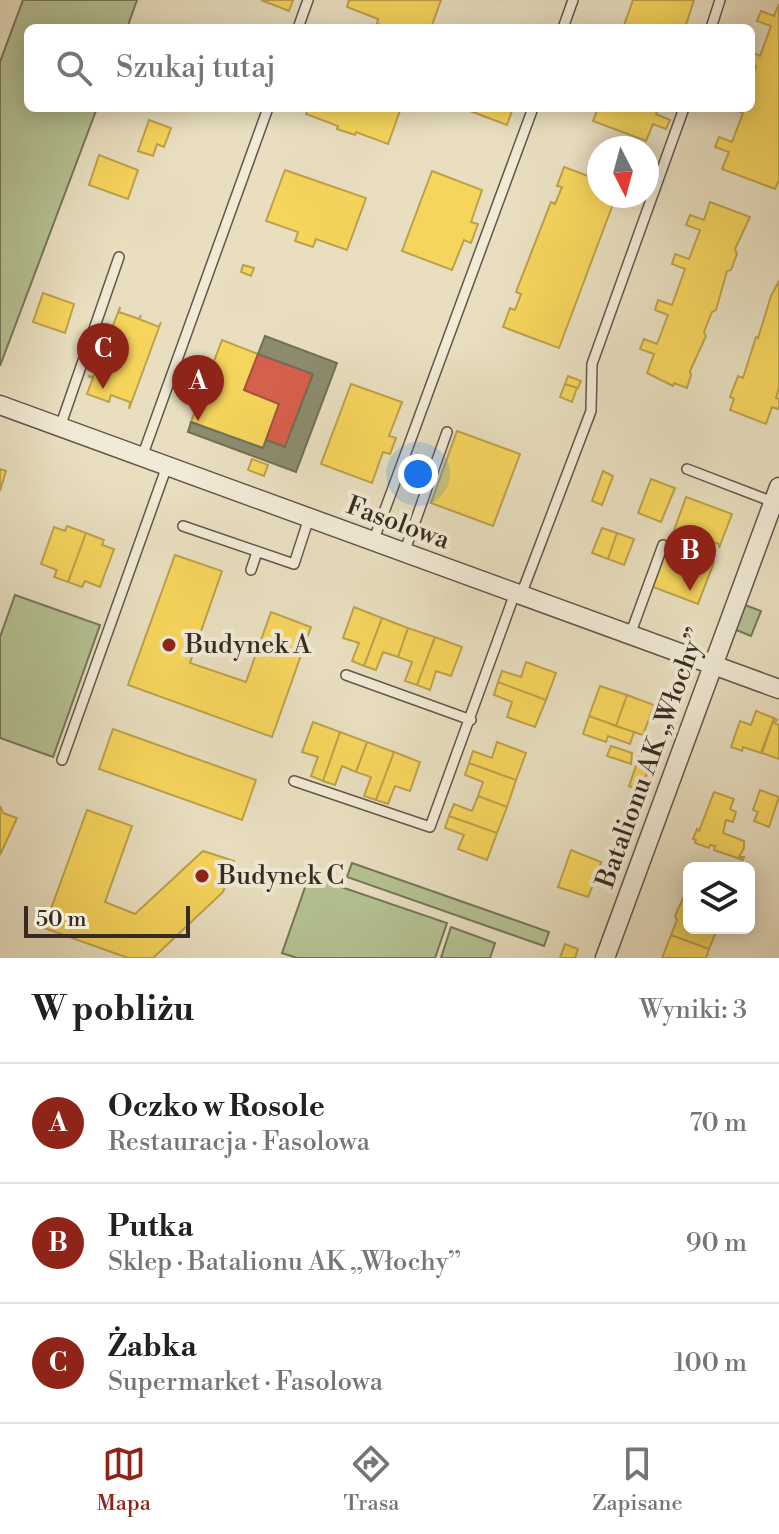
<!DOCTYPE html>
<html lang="pl">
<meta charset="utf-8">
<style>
body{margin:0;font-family:"Libre Bodoni",serif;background:#f2f2f2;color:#202124}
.controls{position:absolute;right:24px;bottom:24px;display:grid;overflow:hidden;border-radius:12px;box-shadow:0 4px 20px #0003}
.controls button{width:72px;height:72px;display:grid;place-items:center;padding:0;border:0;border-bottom:2px solid #e0e0e0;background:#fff;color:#202124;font:40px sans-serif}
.compass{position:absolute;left:587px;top:136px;width:72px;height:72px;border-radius:50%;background:#fff;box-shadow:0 4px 20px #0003;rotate:174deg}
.scale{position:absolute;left:24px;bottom:20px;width:166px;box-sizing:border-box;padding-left:8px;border:4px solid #362a22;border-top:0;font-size:22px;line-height:28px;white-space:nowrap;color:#362a22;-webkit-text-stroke:6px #f1ead6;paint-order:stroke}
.you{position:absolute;left:418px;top:474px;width:28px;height:28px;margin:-20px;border:6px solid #fff;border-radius:50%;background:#1a73e8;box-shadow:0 0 0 12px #1a73e833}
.badge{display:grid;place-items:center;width:52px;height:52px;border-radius:50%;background:#8f2418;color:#fff;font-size:26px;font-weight:700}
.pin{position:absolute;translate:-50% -66px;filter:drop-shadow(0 2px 4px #0008)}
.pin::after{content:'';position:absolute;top:42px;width:28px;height:24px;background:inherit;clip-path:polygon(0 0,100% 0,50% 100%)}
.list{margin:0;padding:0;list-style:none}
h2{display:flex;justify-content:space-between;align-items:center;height:104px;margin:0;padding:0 32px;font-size:34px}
h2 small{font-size:26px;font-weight:400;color:#757577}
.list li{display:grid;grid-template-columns:52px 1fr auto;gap:24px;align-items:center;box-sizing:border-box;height:120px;padding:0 32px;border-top:2px solid #e0e0e0}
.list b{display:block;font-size:30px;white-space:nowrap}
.list p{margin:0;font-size:26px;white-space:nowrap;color:#757577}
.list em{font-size:26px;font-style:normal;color:#757577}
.icon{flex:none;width:44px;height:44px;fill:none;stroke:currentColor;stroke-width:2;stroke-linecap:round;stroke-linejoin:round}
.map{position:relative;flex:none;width:779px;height:958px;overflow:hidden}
.search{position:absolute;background:#fff;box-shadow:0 4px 20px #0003;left:24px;right:24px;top:24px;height:88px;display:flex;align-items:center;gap:20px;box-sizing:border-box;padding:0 28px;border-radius:12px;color:#757577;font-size:30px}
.sheet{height:464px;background:#fff}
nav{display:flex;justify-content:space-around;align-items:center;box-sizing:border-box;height:112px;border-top:2px solid #e0e0e0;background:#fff;font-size:22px;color:#757577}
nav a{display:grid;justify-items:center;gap:4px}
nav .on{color:#8f2418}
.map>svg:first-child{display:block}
.green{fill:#b5c293;stroke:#76765a;stroke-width:2}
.homes{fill:#f6d55c;stroke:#bca24b;stroke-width:2}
.shops{fill:#d6604d;stroke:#a65040;stroke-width:2}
.industry{fill:#8c8c6e;stroke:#726f57;stroke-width:2}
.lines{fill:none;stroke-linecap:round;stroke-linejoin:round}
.service-casing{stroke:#63574a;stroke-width:12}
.minor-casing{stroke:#63574a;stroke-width:21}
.service{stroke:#f1ead6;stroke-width:9}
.minor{stroke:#f1ead6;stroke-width:18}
.poi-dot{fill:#8f2418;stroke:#f1ead6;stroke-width:3}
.labels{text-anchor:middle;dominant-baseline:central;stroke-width:8;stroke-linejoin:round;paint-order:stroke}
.street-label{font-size:26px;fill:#362a22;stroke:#f1ead6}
.poi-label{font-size:26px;fill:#362a22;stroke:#f1ead6;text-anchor:start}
</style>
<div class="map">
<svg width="779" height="958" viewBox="0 0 779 958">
<rect width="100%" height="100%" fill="#e9dfc0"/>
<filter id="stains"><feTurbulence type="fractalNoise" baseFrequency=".0025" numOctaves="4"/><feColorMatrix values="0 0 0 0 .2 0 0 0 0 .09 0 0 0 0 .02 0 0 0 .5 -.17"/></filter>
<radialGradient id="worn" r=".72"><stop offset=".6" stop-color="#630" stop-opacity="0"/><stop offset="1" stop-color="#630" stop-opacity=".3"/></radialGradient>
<!-- green -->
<path class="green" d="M 23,0 L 137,0 L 127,28 L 28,28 L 28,108 L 97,108 L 0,366 L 0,62 Z
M 15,595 L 100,625 L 53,757 L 0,738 L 0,637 Z
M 745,605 L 761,611 L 751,636 L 736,630 Z
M 352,863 L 549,932 L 544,946 L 347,877 Z
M 309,876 L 447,923 L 435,958 L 297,958 L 282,953 Z
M 451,927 L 495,943 L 490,958 L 441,958 Z"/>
<!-- homes -->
<path class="homes" d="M 261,0 L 293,0 L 289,11 Z
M 349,0 L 441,0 L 431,28 L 396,26 L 395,28 L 389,28 L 377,24 L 378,19 L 347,7 Z
M 633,0 L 694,0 L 685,28 L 623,28 Z
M 779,4 L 779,180 L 775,189 L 722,169 L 729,152 L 715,147 L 719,137 L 732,142 L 743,113 L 730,108 L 751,108 L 754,85 L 751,84 L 751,79 L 756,66 L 751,64 L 751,52 L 760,56 L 771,26 L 757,21 L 761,11 L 774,16 Z
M 308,108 L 401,108 L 388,144 L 356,132 L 355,135 L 337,129 L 338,126 L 306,114 Z
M 462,108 L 513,108 L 507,125 Z
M 598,108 L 659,108 L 656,114 L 670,120 L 666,129 L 653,124 L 646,141 L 593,121 Z
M 149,120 L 171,128 L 164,147 L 157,144 L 153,156 L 138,151 Z
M 99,155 L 138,170 L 128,199 L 89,185 Z
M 564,167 L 599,180 L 599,196 L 616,196 L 559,348 L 503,327 L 510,308 L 515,310 L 521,294 L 516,292 L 551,202 L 555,204 L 562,187 L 557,186 Z
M 285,170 L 366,198 L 347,250 L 316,239 L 313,247 L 295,241 L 298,232 L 266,221 Z
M 432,171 L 482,190 L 471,222 L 478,224 L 471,243 L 464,240 L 452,270 L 402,251 Z
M 710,202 L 750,217 L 735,249 L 737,254 L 731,270 L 727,271 L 716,310 L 712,312 L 704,332 L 706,336 L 690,371 L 691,375 L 687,388 L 674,383 L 673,386 L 647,373 L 654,354 L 640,349 L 644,339 L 657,344 L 668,315 L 655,310 L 658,300 L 672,305 L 685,269 L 672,264 L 675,254 L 689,259 L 700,230 L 686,225 L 690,215 L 704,220 Z
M 243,265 L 254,268 L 251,276 L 241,272 Z
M 779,281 L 779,388 L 776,398 L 779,399 L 779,406 L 778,409 L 772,407 L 766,424 L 730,410 L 734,399 L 730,397 L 738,376 L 743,378 L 756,337 L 758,338 L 771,296 Z
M 43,293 L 74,304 L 65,333 L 33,322 Z
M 120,307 L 119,312 L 139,319 L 141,315 L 139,319 L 159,327 L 161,322 L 129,409 L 130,402 L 111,395 L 109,402 L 87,394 L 93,378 L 88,376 L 93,377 L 101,357 L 96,356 L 101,357 Z
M 222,340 L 258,354 L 244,390 L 279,404 L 263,448 L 191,422 Z
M 568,376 L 581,381 L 578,388 L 565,384 Z
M 351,384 L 402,402 L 389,436 L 396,438 L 390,454 L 383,452 L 372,483 L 321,464 Z
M 565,384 L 577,388 L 572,402 L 560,397 Z
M 457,431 L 520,454 L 493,526 L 431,503 Z
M 252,459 L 268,465 L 264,476 L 248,470 Z
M 0,469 L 6,471 L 0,491 Z
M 603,471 L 613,476 L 602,505 L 592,501 Z
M 651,479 L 675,488 L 661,522 L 638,513 Z
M 686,497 L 732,514 L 719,548 L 719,544 L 713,542 L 706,559 L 714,562 L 698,604 L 653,587 L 668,545 L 669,550 L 679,554 L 686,537 L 673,533 Z
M 67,526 L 86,533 L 68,582 L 54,577 L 57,570 L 41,564 L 54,527 L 65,531 Z
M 602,528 L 617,533 L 608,559 L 592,553 Z
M 86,533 L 104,540 L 102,545 L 114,549 L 100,587 L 85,581 L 82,587 L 68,582 Z
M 617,533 L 634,539 L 624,565 L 608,559 Z
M 175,555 L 222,571 L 190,663 L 246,682 L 271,612 L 311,627 L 272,737 L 128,685 Z
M 354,607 L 382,618 L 364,666 L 352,661 L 359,643 L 343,638 Z
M 382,618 L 408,628 L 398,657 L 383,652 L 376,670 L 364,666 Z
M 408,628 L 435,637 L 417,685 L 405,681 L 412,662 L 398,657 Z
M 435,637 L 462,647 L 451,676 L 436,671 L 430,690 L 417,685 Z
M 526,662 L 556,673 L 546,700 L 498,682 L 502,671 L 521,677 Z
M 498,682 L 546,700 L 535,727 L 507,717 L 512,702 L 494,695 Z
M 600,686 L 627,695 L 616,726 L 589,716 Z
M 627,695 L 654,705 L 643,735 L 616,726 Z
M 756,711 L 774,718 L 761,753 L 743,747 L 742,751 L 731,747 L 740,721 L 751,725 Z
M 589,716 L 634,732 L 630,744 L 608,736 L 606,742 L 583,734 Z
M 774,718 L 777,720 L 774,723 L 779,725 L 779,759 L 762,753 Z
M 313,722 L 340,732 L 323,781 L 311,776 L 318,757 L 302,752 Z
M 113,729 L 256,780 L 242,820 L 99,769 Z
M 340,732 L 367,742 L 356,772 L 342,766 L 335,785 L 323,781 Z
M 367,742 L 394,752 L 376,800 L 364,796 L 371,777 L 356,772 Z
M 497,742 L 526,753 L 516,780 L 469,763 L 473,751 L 492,758 Z
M 611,746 L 632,753 L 631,764 L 607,756 Z
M 394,752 L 420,762 L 410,791 L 395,786 L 388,804 L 376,800 Z
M 639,757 L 651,761 L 641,790 L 629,786 Z
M 469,763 L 516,780 L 507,807 L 478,796 L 483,782 L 465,775 Z
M 760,790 L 779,797 L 769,827 L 754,821 L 758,812 L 753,810 Z
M 714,792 L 734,799 L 730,809 L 736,812 L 733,822 L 726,820 L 723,833 L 744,841 L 744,848 L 739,857 L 744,857 L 743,860 L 714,850 L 715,846 L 710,845 L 709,848 L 695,843 L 696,840 L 693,839 L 697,829 L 699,831 Z
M 478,796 L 507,807 L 497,833 L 449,816 L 454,804 L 472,811 Z
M 0,806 L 3,813 L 17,818 L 0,855 Z
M 87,810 L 132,826 L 105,902 L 135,914 L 203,851 L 234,861 L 223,892 L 153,958 L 128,958 L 44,928 Z
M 449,816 L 497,833 L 487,860 L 458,849 L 464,835 L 445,828 Z
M 571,850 L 601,862 L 595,886 L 593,885 L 588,897 L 558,887 Z
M 689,885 L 689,928 L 711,928 L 710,930 L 716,932 L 709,949 L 671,935 L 677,920 L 675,916 Z
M 671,935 L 709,949 L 706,958 L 662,958 Z
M 565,944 L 578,949 L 575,958 L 560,958 Z"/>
<!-- shops -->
<path class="shops" d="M 258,354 L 313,374 L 285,447 L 266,440 L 279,404 L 244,390 Z"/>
<!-- industry -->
<path class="industry" d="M 265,336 L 337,363 L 296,472 L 188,432 L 191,422 L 263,448 L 266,440 L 285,447 L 313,374 L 258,354 Z"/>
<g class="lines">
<defs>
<path id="service" d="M 298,28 L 308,0
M 563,28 L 573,0
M 711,28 L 720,0
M 60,427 L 119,257
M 142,457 L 268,108
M 687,469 L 773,502
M 183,526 L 294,564 L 309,518
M 373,542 L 533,108
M 404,553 L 447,432
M 251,570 L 257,552
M 521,595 L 591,411 L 592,364 L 684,108
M 630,635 L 663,545
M 346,675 L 471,720
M 62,760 L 167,466
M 294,781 L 430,827 L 515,593"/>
<path id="minor" d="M 0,405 L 779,689
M 605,958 L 779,487"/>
</defs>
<!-- service casing -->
<use href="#service" class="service-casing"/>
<!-- minor casing -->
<use href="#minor" class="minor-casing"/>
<!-- service -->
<use href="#service" class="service"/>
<!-- minor -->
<use href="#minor" class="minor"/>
</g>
<!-- markers -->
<g class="poi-dot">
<circle cx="169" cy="645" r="8"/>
<circle cx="202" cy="876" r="8"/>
</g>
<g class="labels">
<!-- street labels -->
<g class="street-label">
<text transform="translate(398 523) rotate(20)">Fasolowa</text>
<text transform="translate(651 758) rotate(-70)">Batalionu AK „Włochy”</text>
</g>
<!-- poi labels -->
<g class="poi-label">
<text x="185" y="645">Budynek A</text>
<text x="218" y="876">Budynek C</text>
</g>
</g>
<rect width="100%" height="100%" filter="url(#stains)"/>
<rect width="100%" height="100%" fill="url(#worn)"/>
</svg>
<div class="controls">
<button><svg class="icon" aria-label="layers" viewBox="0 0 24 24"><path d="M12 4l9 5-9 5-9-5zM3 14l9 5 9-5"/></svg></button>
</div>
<svg class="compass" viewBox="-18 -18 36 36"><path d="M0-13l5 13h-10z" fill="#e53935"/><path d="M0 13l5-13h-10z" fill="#757577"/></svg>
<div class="scale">50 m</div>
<div class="you"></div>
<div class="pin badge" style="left:198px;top:421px">A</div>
<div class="pin badge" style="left:690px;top:591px">B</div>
<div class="pin badge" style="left:103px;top:389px">C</div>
<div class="search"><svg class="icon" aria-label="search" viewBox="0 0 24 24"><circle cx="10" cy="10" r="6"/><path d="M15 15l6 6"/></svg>Szukaj tutaj</div>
</div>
<section class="sheet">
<h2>W pobliżu<small>Wyniki: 3</small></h2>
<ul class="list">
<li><span class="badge">A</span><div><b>Oczko w Rosole</b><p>Restauracja · Fasolowa</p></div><em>70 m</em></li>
<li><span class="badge">B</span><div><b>Putka</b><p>Sklep · Batalionu AK „Włochy”</p></div><em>90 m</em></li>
<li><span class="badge">C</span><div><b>Żabka</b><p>Supermarket · Fasolowa</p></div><em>100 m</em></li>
</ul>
</section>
<nav>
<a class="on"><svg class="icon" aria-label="map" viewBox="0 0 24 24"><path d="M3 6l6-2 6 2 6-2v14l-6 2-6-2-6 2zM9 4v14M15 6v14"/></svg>Mapa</a>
<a><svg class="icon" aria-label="directions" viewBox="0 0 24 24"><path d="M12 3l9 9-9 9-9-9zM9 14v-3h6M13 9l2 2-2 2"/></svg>Trasa</a>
<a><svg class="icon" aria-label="saved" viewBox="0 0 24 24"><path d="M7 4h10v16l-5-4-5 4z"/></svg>Zapisane</a>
</nav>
